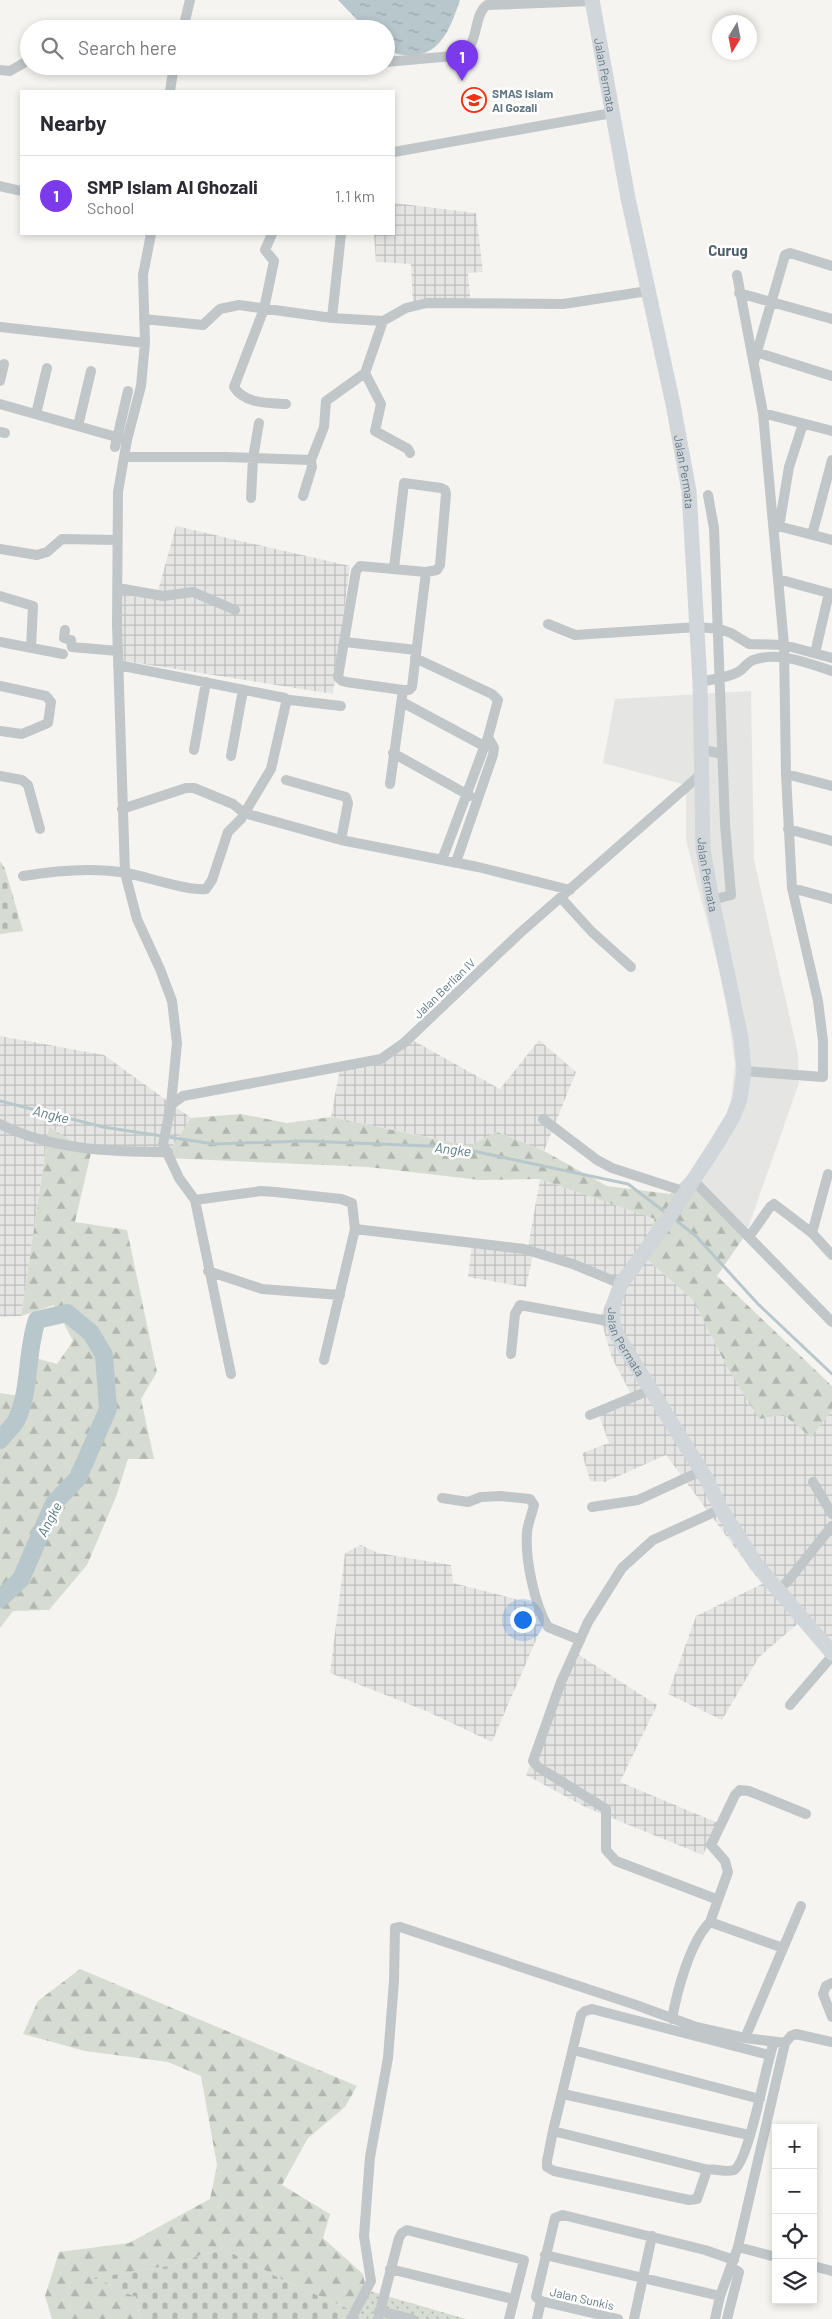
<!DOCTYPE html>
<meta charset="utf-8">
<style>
body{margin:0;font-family:Barlow,sans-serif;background:#f2f2f3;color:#2b2b33}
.controls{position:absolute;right:15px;bottom:15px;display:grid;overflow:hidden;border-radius:0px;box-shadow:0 2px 8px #0003}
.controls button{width:45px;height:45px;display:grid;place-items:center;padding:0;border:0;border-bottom:1px solid #e1e1e2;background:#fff;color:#2b2b33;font:25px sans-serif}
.compass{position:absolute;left:712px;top:15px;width:45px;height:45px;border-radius:50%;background:#fff;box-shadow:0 2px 8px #0003;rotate:190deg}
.you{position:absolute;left:522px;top:1619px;width:18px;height:18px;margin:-12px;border:4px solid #fff;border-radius:50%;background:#1a73e8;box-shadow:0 0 0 8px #1a73e833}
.badge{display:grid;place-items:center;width:32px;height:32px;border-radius:50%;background:#7c3aed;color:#fff;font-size:16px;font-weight:700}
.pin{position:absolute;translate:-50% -41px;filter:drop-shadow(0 1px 2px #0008)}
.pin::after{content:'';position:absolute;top:26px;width:18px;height:15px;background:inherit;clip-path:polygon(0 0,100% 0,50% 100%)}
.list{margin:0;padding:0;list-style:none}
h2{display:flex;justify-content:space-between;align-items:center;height:65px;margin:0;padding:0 20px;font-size:21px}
h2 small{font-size:16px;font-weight:400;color:#7c7c81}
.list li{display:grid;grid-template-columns:32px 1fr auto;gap:15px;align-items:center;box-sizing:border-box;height:80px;padding:0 20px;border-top:1px solid #e1e1e2}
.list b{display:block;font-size:19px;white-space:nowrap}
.list p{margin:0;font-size:16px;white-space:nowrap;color:#7c7c81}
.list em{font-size:16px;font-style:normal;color:#7c7c81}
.icon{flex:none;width:28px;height:28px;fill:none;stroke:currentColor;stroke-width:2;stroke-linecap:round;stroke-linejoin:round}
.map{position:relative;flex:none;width:832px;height:2319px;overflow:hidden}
.search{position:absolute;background:#fff;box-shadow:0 2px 8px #0003;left:20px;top:20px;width:375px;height:55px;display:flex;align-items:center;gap:12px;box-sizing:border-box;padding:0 18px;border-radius:28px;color:#7c7c81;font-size:19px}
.panel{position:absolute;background:#fff;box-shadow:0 2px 8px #0003;left:20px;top:90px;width:375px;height:145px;border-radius:0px}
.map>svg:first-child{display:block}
.built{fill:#e5e6e4}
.industrial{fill:url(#industrial-grid)}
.grass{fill:url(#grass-dots)}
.forest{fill:url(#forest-firs)}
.cemetery{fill:url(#cemetery-stones)}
.water{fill:url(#water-ripples)}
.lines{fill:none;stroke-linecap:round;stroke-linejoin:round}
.stream{stroke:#b8c7cb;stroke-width:3}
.river{stroke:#b8c7cb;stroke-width:18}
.minor{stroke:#c1c6c9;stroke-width:10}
.primary{stroke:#d0d6da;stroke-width:15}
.labels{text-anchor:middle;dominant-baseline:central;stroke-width:5;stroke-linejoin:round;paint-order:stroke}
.street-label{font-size:12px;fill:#617784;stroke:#fff}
.poi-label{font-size:12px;font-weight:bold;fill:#617784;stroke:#fff;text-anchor:start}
.water-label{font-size:14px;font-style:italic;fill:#5c7b82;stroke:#fff}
.quarter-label{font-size:15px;font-weight:bold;fill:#4f6068;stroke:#fff}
</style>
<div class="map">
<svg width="832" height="2319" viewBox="0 0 832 2319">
<defs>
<pattern id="industrial-grid" width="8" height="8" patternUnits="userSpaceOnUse" patternTransform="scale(1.25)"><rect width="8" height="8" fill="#e5e6e4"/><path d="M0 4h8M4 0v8" fill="none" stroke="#bdbfbe"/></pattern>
<pattern id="grass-dots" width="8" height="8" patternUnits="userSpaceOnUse" patternTransform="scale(1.25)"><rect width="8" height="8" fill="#d6dcd1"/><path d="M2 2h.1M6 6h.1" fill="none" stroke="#b1b7af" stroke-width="1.8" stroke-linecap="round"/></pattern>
<pattern id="forest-firs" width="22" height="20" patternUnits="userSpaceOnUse" patternTransform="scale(1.25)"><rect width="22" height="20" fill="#d6dcd1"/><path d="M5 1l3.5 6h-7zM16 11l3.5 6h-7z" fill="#b1b7af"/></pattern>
<pattern id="cemetery-stones" width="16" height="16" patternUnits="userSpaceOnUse" patternTransform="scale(1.25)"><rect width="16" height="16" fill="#d6dcd1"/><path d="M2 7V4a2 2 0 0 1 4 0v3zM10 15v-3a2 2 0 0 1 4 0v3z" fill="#b1b7af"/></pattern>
<pattern id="water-ripples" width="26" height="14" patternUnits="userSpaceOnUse" patternTransform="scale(1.25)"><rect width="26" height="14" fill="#b8c7cb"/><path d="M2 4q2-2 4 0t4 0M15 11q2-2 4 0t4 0" fill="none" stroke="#99a6aa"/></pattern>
</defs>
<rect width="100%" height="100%" fill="#f5f4f0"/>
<!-- built -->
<path class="built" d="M 751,691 L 754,860 L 798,1054 L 799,1083 L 746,1234 L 688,1175 L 730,1108 L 735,1065 L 725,992 L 686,840 L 686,785 L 603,763 L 615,699 Z"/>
<!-- industrial -->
<path class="industrial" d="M 394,203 L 476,213 L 483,272 L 468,273 L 471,307 L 413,307 L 411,264 L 376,262 L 374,234 L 394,234 Z
M 176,526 L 350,566 L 333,694 L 118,660 L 119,593 L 156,598 Z
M 0,1036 L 104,1055 L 191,1118 L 165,1158 L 91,1153 L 49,1127 L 21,1316 L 0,1317 Z
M 407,1037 L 500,1089 L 539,1040 L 576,1072 L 544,1151 L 497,1132 L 470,1146 L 331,1117 L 340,1068 L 383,1056 Z
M 540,1179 L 656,1219 L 639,1252 L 693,1300 L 727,1367 L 811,1436 L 832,1411 L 832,1653 L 802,1620 L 759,1657 L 722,1720 L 668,1694 L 696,1616 L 762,1584 L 666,1455 L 605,1482 L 590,1481 L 582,1453 L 609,1443 L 599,1415 L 634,1400 L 612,1358 L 600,1317 L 614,1285 L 533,1255 L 526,1287 L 468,1277 L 472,1244 L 527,1253 Z
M 361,1545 L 378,1553 L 451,1565 L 453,1583 L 536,1604 L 542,1626 L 492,1742 L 426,1711 L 330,1673 L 345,1553 Z
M 576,1653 L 657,1705 L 620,1782 L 718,1823 L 703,1855 L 587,1808 L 526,1775 Z"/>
<!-- grass -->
<path class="grass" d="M 366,2290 L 466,2319 L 348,2319 Z"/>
<!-- forest -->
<path class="forest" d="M 241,1114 L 287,1123 L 331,1117 L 469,1146 L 497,1132 L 544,1151 L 607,1186 L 670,1194 L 688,1175 L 746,1234 L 717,1276 L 832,1386 L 832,1411 L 811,1437 L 784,1415 L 759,1419 L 727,1367 L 693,1300 L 639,1252 L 655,1219 L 540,1179 L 480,1180 L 368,1167 L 165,1158 L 191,1118 Z
M 49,1127 L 91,1153 L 75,1222 L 127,1230 L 157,1372 L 141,1399 L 154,1459 L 128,1459 L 116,1497 L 87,1565 L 49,1610 L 13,1611 L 0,1628 L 0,1393 L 19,1396 L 28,1356 L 57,1364 L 73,1341 L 54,1305 L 21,1316 Z
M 80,1969 L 357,2086 L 345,2107 L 308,2138 L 282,2185 L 330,2214 L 323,2238 L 363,2274 L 366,2290 L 353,2311 L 283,2280 L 222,2248 L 168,2266 L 94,2278 L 136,2297 L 140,2319 L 52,2319 L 45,2296 L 59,2252 L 129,2243 L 210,2199 L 217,2165 L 201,2076 L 168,2062 L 85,2051 L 23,2034 L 38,2001 Z"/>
<!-- cemetery -->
<path class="cemetery" d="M 0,861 L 5,869 L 23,931 L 0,934 Z
M 222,2248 L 283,2280 L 353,2311 L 348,2319 L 140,2319 L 136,2297 L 93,2278 L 168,2266 Z"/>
<!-- water -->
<path class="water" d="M 338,0 L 460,0 C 452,23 443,52 416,55 C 404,56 397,55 386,49 L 386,29 L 366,29 Z"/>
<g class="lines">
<!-- stream -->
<path class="stream" d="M 0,1101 L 103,1127 L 214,1144 L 305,1141 L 454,1147 L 628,1184 L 666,1213
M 673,1218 L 696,1236 L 758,1304 L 832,1374"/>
<!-- river -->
<path class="river" d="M 0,1440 C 5,1433 14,1426 17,1419 C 31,1388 26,1351 37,1320 L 67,1313 L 91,1333 L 104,1355 L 108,1409 L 78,1478 L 54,1503 L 21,1579 L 0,1599"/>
<!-- minor -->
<path class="minor" d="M 183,29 L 190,0
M 386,62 L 464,55 C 479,39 474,14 487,5 L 592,1
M 285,66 L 286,66
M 0,70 L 10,71 L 29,60
M 170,91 L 174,66
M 394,152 L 612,113
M 0,186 L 21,191
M 151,234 L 143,275 L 145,343 L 141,386 L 127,440 L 118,492 L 117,624 L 125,873 L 137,919 L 160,969 L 172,1001 L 177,1043 L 171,1105
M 272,234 L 265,250 L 274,261 L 264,309 L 234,387 C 244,404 269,403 286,404
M 737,275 L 763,413 L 784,645 L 786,774 L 792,888 L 818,1001 L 823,1041 L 823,1077 L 744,1071
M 739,293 L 832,319
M 332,318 L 341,234
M 144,319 L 203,325 L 220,309 L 239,305 L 332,318 L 383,321 L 406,308 L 427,303 L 563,304 L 648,291
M 0,327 L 145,343
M 756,352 L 832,376
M 754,362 L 785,255 L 790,253 L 832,266
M 365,373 L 381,404 L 375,431 L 408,449 L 410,453
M 0,381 L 4,364
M 0,404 L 127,440
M 763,413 L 832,431
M 36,414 L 47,368
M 78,426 L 91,371
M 0,432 L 5,433
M 115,447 L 128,391
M 124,457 L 225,457 L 311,460
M 708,495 L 714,528 L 725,824 L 731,895 L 712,900
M 303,496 L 312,467 L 311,460 L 324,427 L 326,401 L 365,373 L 383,321
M 251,498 L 253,458 L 259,423
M 774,525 L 832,540
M 779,527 L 789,467 L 803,424
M 812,535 L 832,460
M 0,549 L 37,555 L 47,552 L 62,539 L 117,540
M 394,568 L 404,483 L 441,488 L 445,490 L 446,494 L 440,565 L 437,570 L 426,572
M 778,579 L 832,594
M 118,588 L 163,596 L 193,592 L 235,610
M 0,596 L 33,606 L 31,648
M 548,624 L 575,635 L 698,627 L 719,629 L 731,633 L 749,644 L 784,645 L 832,658
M 65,630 L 64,638 L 71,640 L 72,647 L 118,651
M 0,642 L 63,654
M 345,642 L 416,650
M 815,653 L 829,593
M 415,658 L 492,694 L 498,700 L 488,737 L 442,860
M 118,665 L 285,698
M 700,682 C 713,679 727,678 738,672 C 744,669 746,663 753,660 C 779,651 807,663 832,671
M 0,686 L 46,696 L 51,702 L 48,723 L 22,734 L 0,731
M 402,702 L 484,746
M 700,749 L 722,754
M 194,750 L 206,682
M 393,753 L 470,796
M 231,756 L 243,690
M 786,774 L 832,786
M 0,776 L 22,780 L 28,785 L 40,829
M 286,780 L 346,797 L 348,803 L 341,840
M 390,784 L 403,690 L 409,690 L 412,687 L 426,572 L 360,566 L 356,571 L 338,677 L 342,681 L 346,682 L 403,690
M 122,809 L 186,788 L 194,788 L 233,804 L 244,813 L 341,840 L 478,867 L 570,890
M 788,829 L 832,841
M 456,862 L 493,755 L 494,748 L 488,737
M 23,876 C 58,870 92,867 127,873 C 148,877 187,891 206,889 L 212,880 L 228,832 L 241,819 L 271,769 L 286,703 L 290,700 L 341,706
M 792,888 L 832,899
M 561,898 L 592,932 L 631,967
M 543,1119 L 597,1160 L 612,1168 L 686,1192
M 0,1124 C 50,1150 113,1152 168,1152
M 694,1181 L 832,1322
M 195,1200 L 261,1191 L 275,1192 L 341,1199 L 352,1203 L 355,1229 L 324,1360
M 355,1229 L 524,1249 L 573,1264 L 621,1284
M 812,1233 L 828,1174
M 749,1237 L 770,1207 L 774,1204 L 812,1233 L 832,1255
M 208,1271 L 262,1289 L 340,1295
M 511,1354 L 515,1314 L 520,1305 L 613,1322
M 231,1374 L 195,1200 L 179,1178 L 163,1144 L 171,1105 L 183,1096 L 381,1059 L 405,1042 L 520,933 L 700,775
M 590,1415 L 650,1390
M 813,1482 L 832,1514
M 442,1498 L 468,1502 L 481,1497 L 501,1496 L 530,1499 L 534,1505 C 532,1514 528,1523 527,1532 C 525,1558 534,1604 548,1627 L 580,1640
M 592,1507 L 638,1500 L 701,1471
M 777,1590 L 788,1581 L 832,1526
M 790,1705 L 832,1656
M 716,1899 L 616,1861 L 606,1850 L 606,1809 L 538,1767 L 533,1761 L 561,1682 L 588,1622 L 622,1568 L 653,1540 L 721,1509
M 710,1922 L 728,1872 L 725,1861 L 711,1845 L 735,1795 L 740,1790 L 749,1791 L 806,1814
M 832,1983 L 826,1986 L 823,1994 L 832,2017
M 672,2019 C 677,1991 690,1942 710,1922 L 783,1948
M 745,2038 L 801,1906
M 573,2050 L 760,2099
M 769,2055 L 592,2009 L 585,2011 L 581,2015 L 553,2131 L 547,2161 L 547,2167 L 554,2171 L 689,2200 L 697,2199 L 707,2170 C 716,2168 725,2173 734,2170 C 749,2162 766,2063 774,2042
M 563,2094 L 749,2135
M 553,2131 L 709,2170
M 738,2247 L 776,2257
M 545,2255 L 720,2296
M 813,2266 L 832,2271
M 390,2269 L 513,2299
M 379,2311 L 412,2319
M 351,2319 L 371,2281 L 364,2236 L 370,2157 L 388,2058 L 394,1981 L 395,1928 L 400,1927 L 636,2005 L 696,2027 L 745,2038 L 785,2043
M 378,2319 L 399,2238 L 402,2233 L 407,2230 L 524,2260 L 509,2319
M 537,2319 L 541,2301
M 618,2319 L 541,2301 L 536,2297 L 555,2218 L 563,2215 L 705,2250 L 734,2260
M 634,2319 L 652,2236
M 715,2319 L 720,2296 L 738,2247 L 785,2043 L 791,2036 L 796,2034 L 832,2042
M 727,2319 L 739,2272 L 731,2267"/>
<!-- primary -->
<path class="primary" id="s1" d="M 592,0 L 628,198 L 673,404 L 689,491 L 700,682 L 703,849 L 712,900 L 741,1038 L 744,1071 L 740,1099 L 733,1117 L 717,1144 L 666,1222 L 621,1284 L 613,1306 L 613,1322 L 617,1335 L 707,1480 L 721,1509 L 756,1564 L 832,1653"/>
</g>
<!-- icons -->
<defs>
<symbol id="school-ring" viewBox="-11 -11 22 22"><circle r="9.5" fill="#fff" stroke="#f13213" stroke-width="1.5"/><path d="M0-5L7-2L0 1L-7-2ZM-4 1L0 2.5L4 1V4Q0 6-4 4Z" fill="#f13213"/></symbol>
</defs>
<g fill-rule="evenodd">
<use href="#school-ring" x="460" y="86" width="28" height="28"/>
</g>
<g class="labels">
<!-- street labels -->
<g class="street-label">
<text stroke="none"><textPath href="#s1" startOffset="76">Jalan Permata</textPath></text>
<text stroke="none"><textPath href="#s1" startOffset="481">Jalan Permata</textPath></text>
<text stroke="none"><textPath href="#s1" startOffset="885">Jalan Permata</textPath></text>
<text transform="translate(444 988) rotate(-44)">Jalan Berlian IV</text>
<text stroke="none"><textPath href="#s1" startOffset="1396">Jalan Permata</textPath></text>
<text transform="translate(582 2298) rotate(13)">Jalan Sunkis</text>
</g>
<!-- poi labels -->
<g class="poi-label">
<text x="492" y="93">SMAS Islam<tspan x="492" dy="14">Al Gozali</tspan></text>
</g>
<!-- water labels -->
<g class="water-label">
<text transform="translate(51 1114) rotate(14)">Angke</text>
<text transform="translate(453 1149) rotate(7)">Angke</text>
<text transform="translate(49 1519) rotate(-63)">Angke</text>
</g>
<!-- quarter labels -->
<g class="quarter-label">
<text x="728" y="250">Curug</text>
</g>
</g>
</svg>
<div class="controls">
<button>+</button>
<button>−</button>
<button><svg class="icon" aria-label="locate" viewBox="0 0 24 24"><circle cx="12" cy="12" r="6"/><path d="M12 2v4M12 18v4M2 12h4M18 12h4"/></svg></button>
<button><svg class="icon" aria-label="layers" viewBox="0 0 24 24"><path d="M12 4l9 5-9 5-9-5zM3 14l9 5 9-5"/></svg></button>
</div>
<svg class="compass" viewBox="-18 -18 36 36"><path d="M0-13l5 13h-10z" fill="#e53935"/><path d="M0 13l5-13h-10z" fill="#7c7c81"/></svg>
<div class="you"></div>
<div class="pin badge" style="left:462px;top:81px">1</div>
<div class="search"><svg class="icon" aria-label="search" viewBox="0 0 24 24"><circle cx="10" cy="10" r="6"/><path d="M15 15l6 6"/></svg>Search here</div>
<section class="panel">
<h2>Nearby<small></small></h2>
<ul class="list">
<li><span class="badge">1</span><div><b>SMP Islam Al Ghozali</b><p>School</p></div><em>1.1 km</em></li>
</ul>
</section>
</div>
